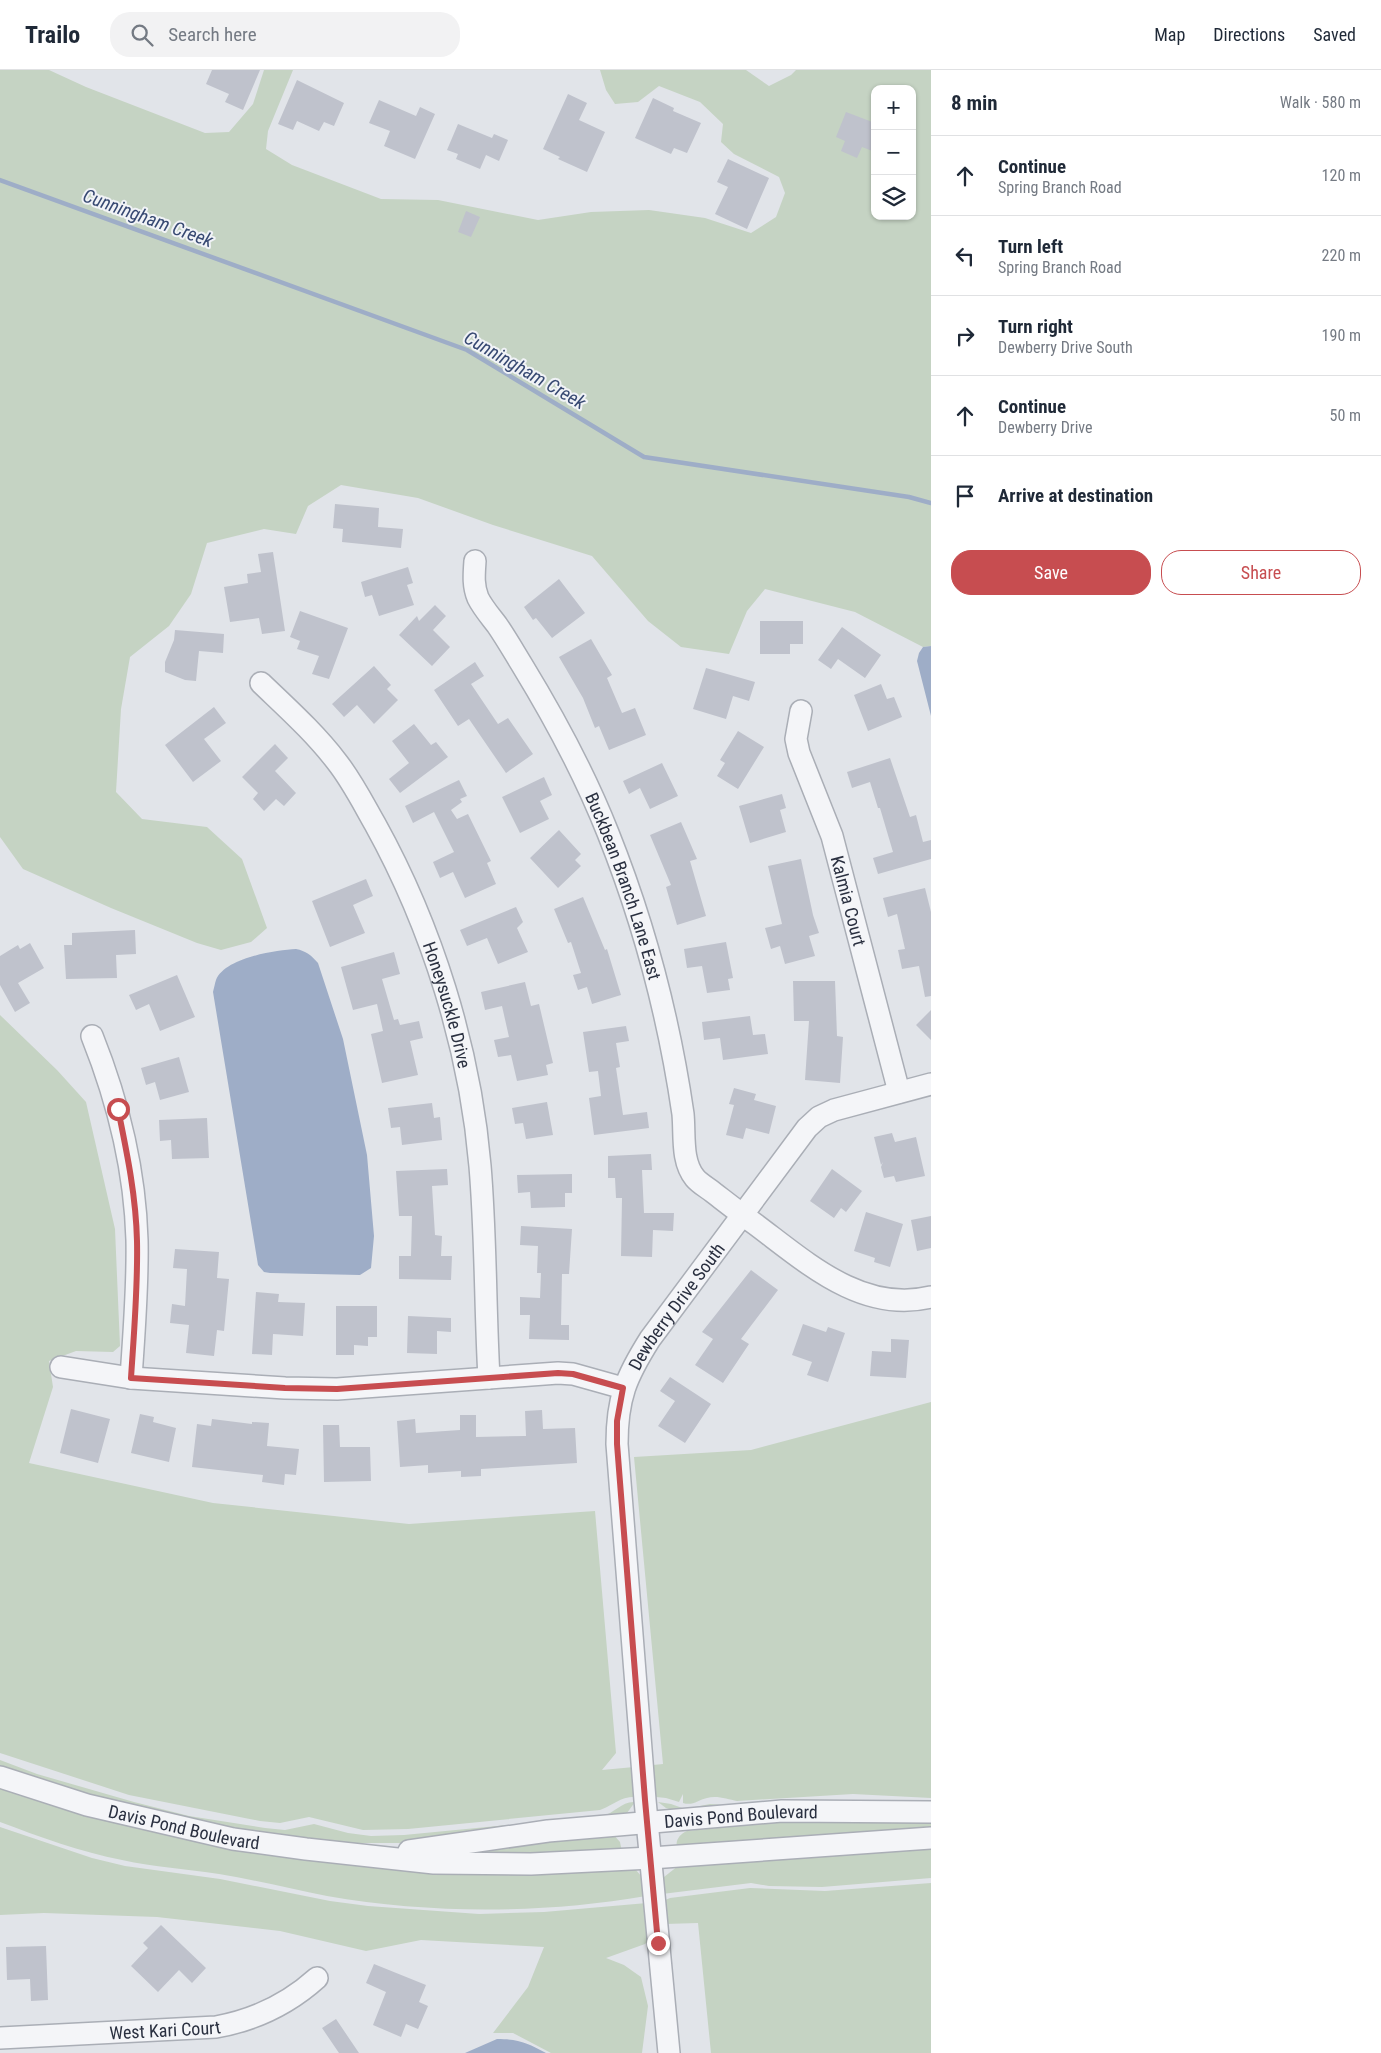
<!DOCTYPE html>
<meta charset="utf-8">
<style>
body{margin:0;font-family:"Roboto Condensed",sans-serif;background:#f2f2f3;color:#1f2937}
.controls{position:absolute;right:15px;top:15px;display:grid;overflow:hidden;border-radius:10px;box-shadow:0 1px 4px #0004}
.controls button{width:45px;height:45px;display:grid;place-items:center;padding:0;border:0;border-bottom:1px solid #e0e1e3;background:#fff;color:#1f2937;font:25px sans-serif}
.stop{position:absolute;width:15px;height:15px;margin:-11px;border:4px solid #c74d50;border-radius:50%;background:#fff}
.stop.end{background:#c74d50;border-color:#fff;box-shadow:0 1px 5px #0008}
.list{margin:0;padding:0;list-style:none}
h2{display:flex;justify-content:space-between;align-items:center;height:65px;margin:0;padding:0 20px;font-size:21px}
h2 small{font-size:16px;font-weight:400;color:#747a83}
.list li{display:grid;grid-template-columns:32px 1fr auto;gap:15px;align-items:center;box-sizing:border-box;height:80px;padding:0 20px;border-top:1px solid #e0e1e3}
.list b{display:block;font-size:19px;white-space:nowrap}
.list p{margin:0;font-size:16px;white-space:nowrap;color:#747a83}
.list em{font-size:16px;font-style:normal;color:#747a83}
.actions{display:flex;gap:10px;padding:15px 20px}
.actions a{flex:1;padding:11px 0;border:1px solid #c74d50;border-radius:20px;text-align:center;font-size:18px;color:#c74d50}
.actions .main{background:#c74d50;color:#fff}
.icon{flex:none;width:28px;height:28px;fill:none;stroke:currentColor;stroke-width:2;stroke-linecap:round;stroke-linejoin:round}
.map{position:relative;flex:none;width:931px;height:1983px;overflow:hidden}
header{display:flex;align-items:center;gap:30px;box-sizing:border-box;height:70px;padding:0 25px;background:#fff;border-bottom:1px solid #e0e1e3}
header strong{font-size:24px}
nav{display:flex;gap:28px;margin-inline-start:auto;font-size:18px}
.search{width:350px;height:45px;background:#f2f2f3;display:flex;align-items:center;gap:12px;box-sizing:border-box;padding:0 18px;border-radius:20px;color:#747a83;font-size:19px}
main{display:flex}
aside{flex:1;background:#fff}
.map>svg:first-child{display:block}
.green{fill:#c5d3c3;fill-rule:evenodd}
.water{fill:#9eadc7}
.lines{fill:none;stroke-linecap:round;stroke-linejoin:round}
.stream{stroke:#9eadc7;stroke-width:4.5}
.building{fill:#bfc2cc}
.minor-casing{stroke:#aaaeb6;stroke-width:24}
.minor{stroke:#f4f5f8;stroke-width:21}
.route{stroke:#c74d50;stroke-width:6}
.labels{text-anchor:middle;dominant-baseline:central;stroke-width:4;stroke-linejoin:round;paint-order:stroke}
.street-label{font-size:18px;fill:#2a3040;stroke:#f1f3f7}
.water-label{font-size:19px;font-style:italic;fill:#374972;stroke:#f1f3f7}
</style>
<header>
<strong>Trailo</strong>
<div class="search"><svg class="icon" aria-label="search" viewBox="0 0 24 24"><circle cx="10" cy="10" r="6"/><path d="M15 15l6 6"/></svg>Search here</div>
<nav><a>Map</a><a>Directions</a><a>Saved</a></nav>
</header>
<main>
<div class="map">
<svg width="931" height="1983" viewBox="0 0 931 1983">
<rect width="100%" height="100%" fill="#e1e4e9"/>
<!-- green -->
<path class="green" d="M 0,0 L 49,0 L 86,17 L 205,63 L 229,62 L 253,34 L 264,0 L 293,0 L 268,61 L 266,79 L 292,95 L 381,129 L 438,130 L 538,150 L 591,142 L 649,140 L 705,148 L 751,163 L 776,147 L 785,123 L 779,107 L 734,84 L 721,72 L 723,54 L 700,32 L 659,16 L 638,32 L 615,34 L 606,20 L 600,0 L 746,0 L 769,16 L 791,5 L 796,0 L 931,0 L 931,576 L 923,577 L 855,542 L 765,519 L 747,541 L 729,584 L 681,577 L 648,551 L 592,486 L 493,455 L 418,428 L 341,415 L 308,436 L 296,464 L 264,459 L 207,473 L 191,524 L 169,556 L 130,587 L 121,639 L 116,722 L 142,749 L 207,757 L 242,789 L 267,858 L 251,872 L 221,880 L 197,873 L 111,838 L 23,799 L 0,767 ZM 875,19 L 912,19 L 912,146 L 875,146 Z
M 0,945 L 57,1000 L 86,1032 L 115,1159 L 120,1276 L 113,1282 L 76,1281 L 49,1291 L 53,1317 L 29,1393 L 213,1433 L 409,1454 L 595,1441 L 616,1683 L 602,1700 L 634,1697 L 635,1727 C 619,1727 614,1735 600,1740 L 408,1759 L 363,1760 L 309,1747 L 280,1753 L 260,1751 L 129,1725 L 0,1683 Z
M 931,1332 L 931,1728 L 853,1724 L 737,1731 C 728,1729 716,1725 707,1728 C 698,1730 693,1736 683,1733 L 683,1724 L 679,1732 L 666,1728 L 656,1727 L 653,1695 L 663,1694 L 634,1387 L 751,1380 Z
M 0,1690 L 37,1704 L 134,1732 L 189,1746 L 265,1758 L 285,1760 L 314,1754 L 348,1763 L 371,1766 L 404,1765 L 602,1746 C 615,1743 622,1731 635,1732 L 627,1743 L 613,1748 L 410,1773 L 325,1773 L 282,1768 L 122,1736 L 0,1699 Z
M 0,1716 L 133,1755 L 635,1799 L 643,1808 L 646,1826 C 542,1844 431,1844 327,1826 C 291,1819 255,1810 219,1804 C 187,1799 154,1797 122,1790 C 81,1782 40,1767 0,1752 Z
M 859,1730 L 881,1732 L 675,1741 L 666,1738 L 658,1732 L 671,1734 L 685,1739 L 710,1734 L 739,1736 Z
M 931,1751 L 931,1761 L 677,1778 C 675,1770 680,1764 687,1761 L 776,1752 Z
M 0,1757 L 92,1788 L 125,1796 L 220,1809 L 330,1831 L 368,1836 L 479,1844 L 544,1842 L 647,1833 L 651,1868 L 645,1874 L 606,1888 L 624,1895 L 641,1907 L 648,1936 L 642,1983 L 551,1983 L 513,1963 L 493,1963 L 528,1917 L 544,1877 L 421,1870 L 366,1881 L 280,1861 L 157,1847 L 44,1843 L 0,1845 Z
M 612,1763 L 620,1772 L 622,1782 L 618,1784 L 437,1783 Z
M 931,1772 L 931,1808 L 822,1817 L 769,1816 L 751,1813 L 662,1824 L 664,1807 L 678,1796 Z
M 931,1813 L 931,1983 L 711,1983 L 698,1853 L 665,1854 L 663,1831 L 670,1828 L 750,1818 L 825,1821 Z"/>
<!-- water -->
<path class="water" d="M 931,576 L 931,646 L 917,591 L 919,583 L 923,577 Z
M 296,879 C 306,881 311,885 318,893 L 343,969 L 367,1085 L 374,1166 L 371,1198 L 360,1205 L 270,1203 L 264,1202 L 258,1195 L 213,922 C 214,918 215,913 216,910 C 225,888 275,880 296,879 Z
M 497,1969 C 518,1969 528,1973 546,1983 L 465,1983 Z"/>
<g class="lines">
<!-- stream -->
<path class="stream" d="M 0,110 L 467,280 L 644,387 L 909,427 L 931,433"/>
</g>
<!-- building -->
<path class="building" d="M 212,0 L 260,0 L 243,40 L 225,32 L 229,24 L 206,14 Z
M 297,10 L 344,33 L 334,56 L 324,52 L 319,61 L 297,51 L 293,60 L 278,54 Z
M 568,24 L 587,33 L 579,50 L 605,62 L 587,102 L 558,89 L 560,87 L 543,79 Z
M 653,28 L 674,38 L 673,41 L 701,53 L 687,83 L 674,78 L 671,84 L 635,68 Z
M 379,30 L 416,46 L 420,37 L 435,44 L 415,89 L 384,76 L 390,61 L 369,53 Z
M 846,42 L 875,53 L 875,82 L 862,77 L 857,88 L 841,81 L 845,71 L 836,67 Z
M 458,54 L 492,68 L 494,64 L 508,70 L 499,91 L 486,85 L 480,99 L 456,89 L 458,84 L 447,80 Z
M 728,89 L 769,108 L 747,159 L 715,144 L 728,117 L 717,112 Z
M 466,141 L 480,147 L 471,167 L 458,162 Z
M 335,434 L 379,438 L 378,457 L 403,459 L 401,478 L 342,472 L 343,459 L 333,458 Z
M 273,482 L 285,561 L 262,564 L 259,548 L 230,552 L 224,517 L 248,513 L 247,504 L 261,502 L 258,484 Z
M 408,497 L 413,513 L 407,515 L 414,535 L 379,546 L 372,525 L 365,527 L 361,512 Z
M 559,509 L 585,543 L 552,568 L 536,548 L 533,550 L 524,537 Z
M 435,535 L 446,546 L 433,560 L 450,577 L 432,596 L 399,565 L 417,546 L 419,551 Z
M 300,541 L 348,558 L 329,609 L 312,604 L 319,586 L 297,579 L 300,571 L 290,567 Z
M 760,551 L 803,551 L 803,574 L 790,574 L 790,584 L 760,584 Z
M 842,557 L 881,585 L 865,608 L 838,589 L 831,599 L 818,590 Z
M 175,560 L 224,564 L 223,583 L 199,581 L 196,611 L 185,610 L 165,602 L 165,592 L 174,570 Z
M 591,569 L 612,605 L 607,608 L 622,643 L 635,638 L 646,665 L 609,680 L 599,656 L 595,658 L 583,628 L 559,587 Z
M 475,592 L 484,606 L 471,614 L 498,654 L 508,648 L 533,684 L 506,703 L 469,649 L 458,656 L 434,620 Z
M 374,596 L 391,615 L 387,619 L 398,630 L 374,654 L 357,635 L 344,647 L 332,634 Z
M 706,598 L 755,612 L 749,631 L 733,626 L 726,649 L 693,639 Z
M 881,614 L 887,629 L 894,627 L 902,647 L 868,661 L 854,625 Z
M 214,637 L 226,653 L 204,669 L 221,691 L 193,712 L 165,675 Z
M 414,654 L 431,675 L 436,672 L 448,687 L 400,723 L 389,709 L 409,693 L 392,671 Z
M 738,661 L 764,677 L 738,719 L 717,706 L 725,693 L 720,690 Z
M 275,674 L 288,688 L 275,701 L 296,723 L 284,736 L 276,729 L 264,741 L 253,729 L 258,723 L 242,707 Z
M 890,688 L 910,747 L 916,745 L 923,772 L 931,770 L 931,789 L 878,804 L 873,788 L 893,782 L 880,738 L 878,738 L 870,712 L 852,718 L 847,702 Z
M 662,693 L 678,726 L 650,739 L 640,718 L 629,724 L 623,711 Z
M 544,707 L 552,725 L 540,731 L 549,749 L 520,763 L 502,727 Z
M 459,710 L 467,726 L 460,729 L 462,732 L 451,740 L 457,749 L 468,744 L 491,791 L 487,793 L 496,814 L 465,828 L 453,802 L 440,808 L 433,792 L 454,782 L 434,742 L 413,753 L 405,736 Z
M 782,724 L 786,738 L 780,740 L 786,762 L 750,773 L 739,736 Z
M 681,752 L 697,789 L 690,791 L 706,846 L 677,855 L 666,817 L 671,815 L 650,765 Z
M 559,760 L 581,784 L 575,790 L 581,796 L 558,818 L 530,788 Z
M 801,789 L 813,845 L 819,863 L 809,866 L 815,886 L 785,894 L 780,876 L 771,879 L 765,858 L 782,854 L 768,796 Z
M 366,809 L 373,826 L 353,835 L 365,863 L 330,877 L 312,831 Z
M 925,818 L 931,842 L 931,926 L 925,927 L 919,896 L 902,899 L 898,880 L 905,879 L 897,844 L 888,847 L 883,828 Z
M 583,827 L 605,880 L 607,879 L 621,925 L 592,934 L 587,917 L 578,920 L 573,905 L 581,903 L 571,872 L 568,873 L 554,839 Z
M 516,837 L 523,852 L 517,858 L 528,882 L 498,894 L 487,868 L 467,876 L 460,860 Z
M 135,860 L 136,884 L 116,885 L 117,908 L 66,909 L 64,875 L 72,875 L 72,863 Z
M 726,872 L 733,908 L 728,909 L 730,920 L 707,923 L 702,896 L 687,898 L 684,879 Z
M 30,873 L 44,898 L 18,913 L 30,933 L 15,942 L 0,915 L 0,886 L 18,875 L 20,879 Z
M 394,882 L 400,904 L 382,909 L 394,950 L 398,949 L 400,955 L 419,951 L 423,968 L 410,971 L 418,1005 L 382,1013 L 371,964 L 383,961 L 377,934 L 353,940 L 341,897 Z
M 177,905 L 195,947 L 160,961 L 149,934 L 136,940 L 129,925 Z
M 793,911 L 835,911 L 837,966 L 843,967 L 840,1013 L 805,1010 L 809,951 L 794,951 Z
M 525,912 L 531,936 L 539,934 L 553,993 L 546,995 L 548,1005 L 517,1011 L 511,985 L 498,987 L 494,970 L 509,967 L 502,936 L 485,940 L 481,922 Z
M 931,940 L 931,970 L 916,955 Z
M 750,946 L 753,965 L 765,964 L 768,984 L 723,990 L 720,968 L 704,970 L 702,952 Z
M 626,956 L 629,971 L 616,973 L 620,997 L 616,998 L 623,1045 L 647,1042 L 649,1058 L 594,1065 L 589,1028 L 601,1026 L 598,1001 L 589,1002 L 583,962 Z
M 179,987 L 189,1022 L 160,1030 L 155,1012 L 146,1015 L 141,998 Z
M 734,1018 L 756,1024 L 754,1030 L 776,1036 L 769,1064 L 746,1058 L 743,1069 L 726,1065 L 734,1035 L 729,1034 Z
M 547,1032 L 553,1065 L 526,1069 L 523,1053 L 515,1054 L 512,1038 Z
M 432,1033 L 434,1048 L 440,1047 L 442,1070 L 402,1075 L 400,1057 L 391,1058 L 388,1038 Z
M 207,1048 L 209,1088 L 172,1089 L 171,1070 L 160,1071 L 159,1050 Z
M 892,1063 L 895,1072 L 916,1067 L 925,1106 L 896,1112 L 894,1106 L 884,1108 L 881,1097 L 883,1092 L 881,1095 L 874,1067 Z
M 651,1084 L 652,1100 L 642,1100 L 644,1143 L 674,1143 L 673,1161 L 653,1160 L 652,1187 L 621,1186 L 622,1128 L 616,1128 L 615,1108 L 608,1108 L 608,1086 Z
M 447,1099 L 448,1115 L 432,1116 L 435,1165 L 442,1166 L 441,1186 L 452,1186 L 451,1210 L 399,1209 L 399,1186 L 411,1186 L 412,1146 L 399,1146 L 396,1101 Z
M 832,1099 L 862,1121 L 846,1142 L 841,1138 L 834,1148 L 810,1131 Z
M 572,1104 L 572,1123 L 565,1123 L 565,1137 L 531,1138 L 530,1122 L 518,1123 L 517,1105 Z
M 866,1142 L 903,1154 L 890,1197 L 874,1192 L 875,1188 L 854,1181 Z
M 931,1146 L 931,1178 L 917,1181 L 911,1150 Z
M 521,1156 L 572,1159 L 569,1204 L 562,1204 L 561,1255 L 569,1255 L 569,1270 L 529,1269 L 530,1245 L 520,1245 L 520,1227 L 540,1228 L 541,1203 L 537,1203 L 538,1176 L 520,1175 Z
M 175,1179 L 219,1182 L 217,1208 L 229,1209 L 224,1261 L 217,1260 L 214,1286 L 186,1283 L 189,1255 L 170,1253 L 172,1234 L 185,1236 L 187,1199 L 173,1198 Z
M 751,1200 L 778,1220 L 741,1269 L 749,1274 L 723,1313 L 695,1295 L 713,1269 L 702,1262 Z
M 256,1222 L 279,1224 L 278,1232 L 305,1233 L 303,1266 L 273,1264 L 272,1285 L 252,1284 Z
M 336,1236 L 377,1236 L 377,1267 L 368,1267 L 368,1276 L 354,1275 L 354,1285 L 336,1285 Z
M 408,1246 L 451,1248 L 451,1262 L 437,1261 L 437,1284 L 407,1283 Z
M 803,1254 L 826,1262 L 828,1257 L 845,1263 L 828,1312 L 807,1305 L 812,1292 L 792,1285 Z
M 891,1269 L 909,1270 L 906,1308 L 870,1306 L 872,1281 L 891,1282 Z
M 670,1307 L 711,1334 L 685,1373 L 658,1356 L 675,1331 L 660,1321 Z
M 71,1339 L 110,1349 L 98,1393 L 60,1383 Z
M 542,1340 L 543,1359 L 575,1358 L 577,1393 L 481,1399 L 481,1406 L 461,1407 L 461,1401 L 428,1403 L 428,1395 L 400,1397 L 397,1351 L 415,1349 L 416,1363 L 460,1360 L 460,1345 L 476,1345 L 476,1367 L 526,1366 L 525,1341 Z
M 140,1344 L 154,1347 L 153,1352 L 176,1358 L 169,1392 L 131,1383 Z
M 212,1349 L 252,1354 L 252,1352 L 269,1353 L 267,1376 L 299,1379 L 296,1405 L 285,1404 L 284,1415 L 262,1412 L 263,1405 L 192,1397 L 197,1354 L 211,1356 Z
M 323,1355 L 339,1355 L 340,1377 L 370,1377 L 371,1411 L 324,1412 Z
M 161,1855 L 206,1898 L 192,1913 L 179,1900 L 158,1922 L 131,1896 L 148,1878 L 143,1873 Z
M 46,1876 L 48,1930 L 31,1931 L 30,1909 L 7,1910 L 6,1877 Z
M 374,1894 L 426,1915 L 419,1932 L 428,1936 L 418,1959 L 406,1954 L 401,1967 L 373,1955 L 386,1922 L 366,1913 Z
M 336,1949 L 359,1983 L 339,1983 L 322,1958 Z"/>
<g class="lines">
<defs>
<g id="minor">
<path id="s1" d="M 475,491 C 474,505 473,516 478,528 C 483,538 491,547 497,555 C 506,568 514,582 522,595 C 555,649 585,705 608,763 C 644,853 669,948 683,1044 C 685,1065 681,1091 695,1108 C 700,1114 708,1118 714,1123 C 727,1133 741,1144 755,1154 C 806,1192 862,1244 931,1227"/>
<path id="s2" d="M 261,613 C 287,638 315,663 337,692 C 352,711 363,733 375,754 C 432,857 470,978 480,1096 C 486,1166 485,1237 489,1308"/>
<path id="s3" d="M 801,641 L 796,669 L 799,683 L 832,766 L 899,1022"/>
<path d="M 92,966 C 118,1031 135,1100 137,1170 C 138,1216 134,1262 131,1308"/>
<path d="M 61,1297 L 131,1308 L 285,1318 L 337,1319 L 558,1303 L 573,1304 L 623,1318"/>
<path id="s4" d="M 0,1707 L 87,1735 L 233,1769 L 306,1779 L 434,1793 L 531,1794 L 651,1788 L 931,1768"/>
<path id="s5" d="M 409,1781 L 548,1761 L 782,1741 L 931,1742"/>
<path id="s6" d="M 0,1968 L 216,1957 C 255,1950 287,1935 317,1908"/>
<path id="s7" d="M 669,1983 L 645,1730 L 617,1374 C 617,1328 626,1307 650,1269 L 807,1058 L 819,1047 L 834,1040 L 931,1014"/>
</g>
</defs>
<!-- minor casing -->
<use href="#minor" class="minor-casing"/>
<!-- minor -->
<use href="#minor" class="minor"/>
</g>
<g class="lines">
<!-- route -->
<path class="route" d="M 118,1039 C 127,1083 136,1126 137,1171 C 138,1217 134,1262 131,1308 L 285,1318 L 337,1319 L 558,1303 L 573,1304 L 623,1318 L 617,1351 L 617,1374 L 645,1730 L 658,1873"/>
</g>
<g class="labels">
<!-- street labels -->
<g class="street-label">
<text stroke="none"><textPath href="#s1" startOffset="362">Buckbean Branch Lane East</textPath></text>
<text stroke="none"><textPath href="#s3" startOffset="199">Kalmia Court</textPath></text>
<text stroke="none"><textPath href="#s2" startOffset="378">Honeysuckle Drive</textPath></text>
<text stroke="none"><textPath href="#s7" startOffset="765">Dewberry Drive South</textPath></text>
<text stroke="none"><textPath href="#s5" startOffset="334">Davis Pond Boulevard</textPath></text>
<text stroke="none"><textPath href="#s4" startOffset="191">Davis Pond Boulevard</textPath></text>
<text stroke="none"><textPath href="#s6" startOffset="165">West Kari Court</textPath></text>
</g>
<!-- water labels -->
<g class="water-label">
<text transform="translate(148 148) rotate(20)">Cunningham Creek</text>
<text transform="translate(525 300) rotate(30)">Cunningham Creek</text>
</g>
</g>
</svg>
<div class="controls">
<button>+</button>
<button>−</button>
<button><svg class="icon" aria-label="layers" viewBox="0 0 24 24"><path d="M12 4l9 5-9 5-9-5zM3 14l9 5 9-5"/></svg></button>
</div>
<div class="stop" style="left:118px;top:1039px"></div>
<div class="stop end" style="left:658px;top:1873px"></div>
</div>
<aside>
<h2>8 min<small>Walk · 580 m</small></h2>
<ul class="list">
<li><svg class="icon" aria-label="ahead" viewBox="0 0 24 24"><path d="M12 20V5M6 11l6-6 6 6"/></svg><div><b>Continue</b><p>Spring Branch Road</p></div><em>120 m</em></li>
<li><svg class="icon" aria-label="left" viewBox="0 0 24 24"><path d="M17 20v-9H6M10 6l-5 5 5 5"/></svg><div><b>Turn left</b><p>Spring Branch Road</p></div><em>220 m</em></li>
<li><svg class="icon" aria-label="right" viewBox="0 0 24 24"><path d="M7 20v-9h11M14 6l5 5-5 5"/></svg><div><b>Turn right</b><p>Dewberry Drive South</p></div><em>190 m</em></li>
<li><svg class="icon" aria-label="ahead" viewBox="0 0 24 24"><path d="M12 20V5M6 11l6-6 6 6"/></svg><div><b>Continue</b><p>Dewberry Drive</p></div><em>50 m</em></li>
<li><svg class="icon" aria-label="arrive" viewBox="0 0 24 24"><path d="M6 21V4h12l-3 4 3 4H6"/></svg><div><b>Arrive at destination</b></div></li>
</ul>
<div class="actions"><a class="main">Save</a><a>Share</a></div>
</aside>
</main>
